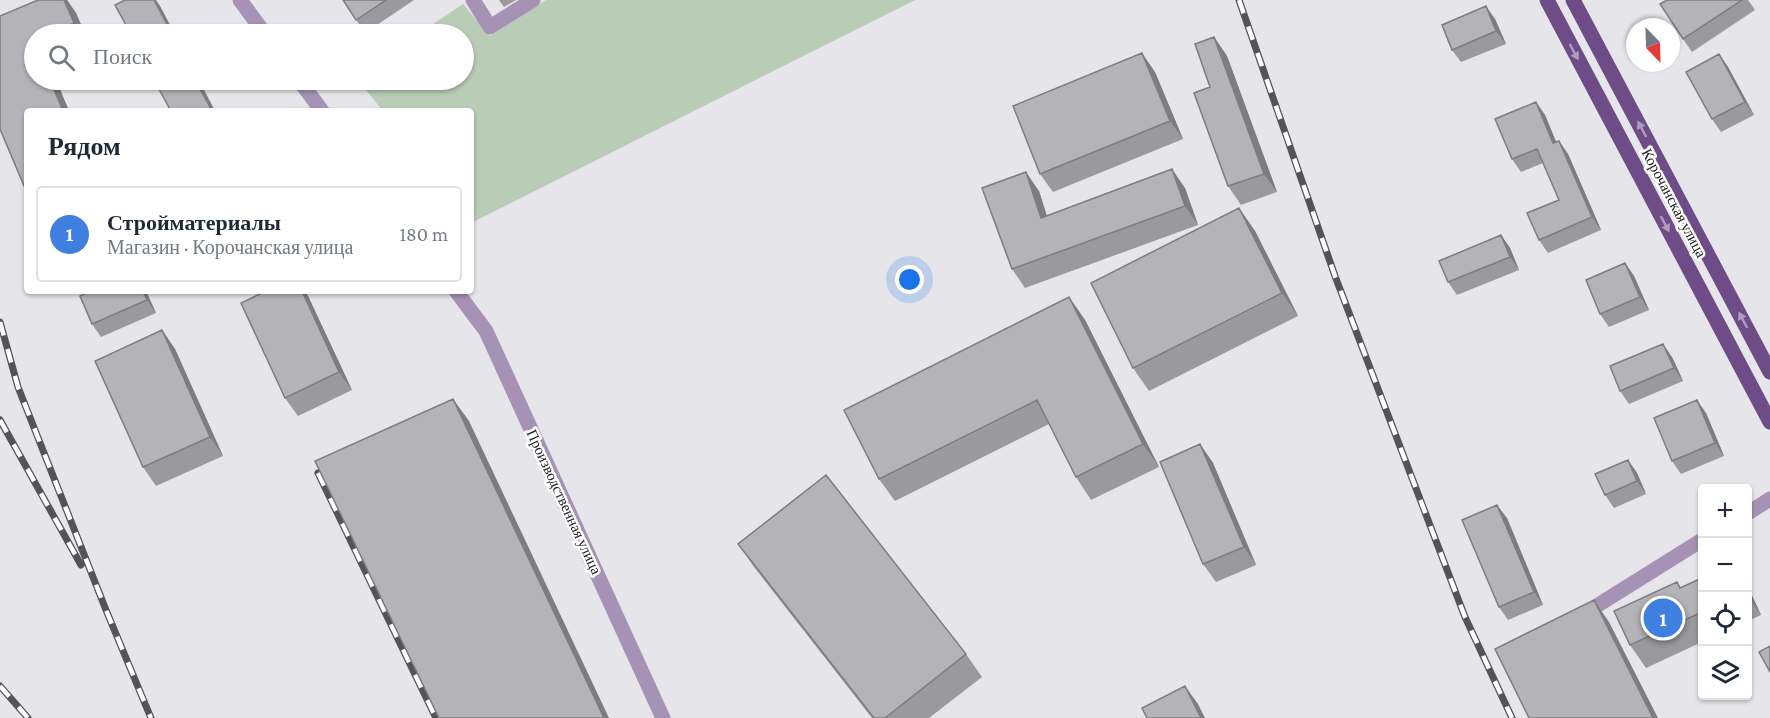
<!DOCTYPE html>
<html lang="ru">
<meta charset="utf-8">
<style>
body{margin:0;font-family:"Crimson Pro",serif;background:#f2f2f3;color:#1f2937}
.controls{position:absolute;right:18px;bottom:18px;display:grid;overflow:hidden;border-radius:6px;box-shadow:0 2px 4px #0004}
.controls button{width:54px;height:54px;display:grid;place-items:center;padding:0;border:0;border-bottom:2px solid #e0e1e3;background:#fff;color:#1f2937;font:30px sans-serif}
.compass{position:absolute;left:1626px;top:18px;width:54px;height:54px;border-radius:50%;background:#fff;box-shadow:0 2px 4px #0004;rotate:157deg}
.you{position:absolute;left:910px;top:280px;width:21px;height:21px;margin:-15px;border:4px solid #fff;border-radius:50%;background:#1a73e8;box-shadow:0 0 0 9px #1a73e833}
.badge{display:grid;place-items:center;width:39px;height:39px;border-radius:50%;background:#877b20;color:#fff;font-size:20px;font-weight:700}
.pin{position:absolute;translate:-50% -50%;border:3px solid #fff;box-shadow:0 2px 6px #0006}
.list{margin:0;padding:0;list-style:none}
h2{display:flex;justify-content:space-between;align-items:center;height:78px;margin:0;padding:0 24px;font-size:26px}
h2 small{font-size:20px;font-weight:400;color:#747a83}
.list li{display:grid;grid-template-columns:39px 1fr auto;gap:18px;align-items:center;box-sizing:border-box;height:96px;margin:0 12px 12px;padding:0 12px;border:2px solid #e0e1e3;border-radius:6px}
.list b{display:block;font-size:22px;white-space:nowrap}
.list p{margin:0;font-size:20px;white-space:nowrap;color:#747a83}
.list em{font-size:20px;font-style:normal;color:#747a83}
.icon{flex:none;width:33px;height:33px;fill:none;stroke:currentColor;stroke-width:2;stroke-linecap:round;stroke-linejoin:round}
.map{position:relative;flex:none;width:1770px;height:718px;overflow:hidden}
.search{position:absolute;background:#fff;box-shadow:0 2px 4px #0004;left:24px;top:24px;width:450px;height:66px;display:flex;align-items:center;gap:15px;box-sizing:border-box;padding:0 21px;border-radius:33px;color:#747a83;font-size:22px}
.panel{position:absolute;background:#fff;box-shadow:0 2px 4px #0004;left:24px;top:108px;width:450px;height:186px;border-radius:6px}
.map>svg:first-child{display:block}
.green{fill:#b8ccb6}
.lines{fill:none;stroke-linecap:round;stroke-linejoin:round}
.lane{stroke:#a592b4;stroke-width:15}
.street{stroke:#a592b4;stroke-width:15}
.primary{stroke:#6e4c88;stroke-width:15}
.rail-casing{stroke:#545456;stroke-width:7}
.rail{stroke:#fff;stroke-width:4.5;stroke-dasharray:14;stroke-linecap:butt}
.wall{fill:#9a9a9e}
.shaded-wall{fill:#7d7d81}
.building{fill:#b3b3b8;stroke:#7d7d81;stroke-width:1.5}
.oneway{fill:#af9dbe}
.labels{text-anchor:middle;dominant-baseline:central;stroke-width:5;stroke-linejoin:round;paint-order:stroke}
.street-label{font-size:15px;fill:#1e1e1f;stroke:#fff}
</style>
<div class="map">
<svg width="1770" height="718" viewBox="0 0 1770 718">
<rect width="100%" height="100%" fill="#e5e5ea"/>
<!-- green -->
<path class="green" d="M 546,0 L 915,0 L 471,223 L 471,111 L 383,111 L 358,80 L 464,80 L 464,34 L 418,34 L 463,4 L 490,36 Z"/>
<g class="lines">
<!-- lane -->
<path class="lane" d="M 473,0 L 490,27 L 533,0
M 1748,513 L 1770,499
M 1598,605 L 1702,540"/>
<!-- street -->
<path class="street" d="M 240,0 L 265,34
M 299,80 L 322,111
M 456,291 L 486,331 L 663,718"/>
<!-- primary -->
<path class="primary" d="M 1547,0 L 1770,422
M 1573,0 L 1770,372"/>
<defs>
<path id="rail" d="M 1239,0 L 1335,276 L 1465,617 L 1512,718
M 0,322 L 18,387 L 106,610 L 151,718
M 0,420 L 81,565
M 318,473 L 436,718
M 0,686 L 28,718"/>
</defs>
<!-- rail casing -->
<use href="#rail" class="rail-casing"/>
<!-- rail -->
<use href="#rail" class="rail"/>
</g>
<!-- wall -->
<path class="wall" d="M 38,0 L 67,0 L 76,13 L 85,34 L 34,34 L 34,80 L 56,80 L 69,111 L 27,111 L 0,129 Z
M 343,0 L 414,0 L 365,33 Z
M 499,0 L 516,0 L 504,7 Z
M 1667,0 L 1748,0 L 1755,10 L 1692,52 L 1683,39 Z
M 1495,19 L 1506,44 L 1461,62 L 1452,50 Z
M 1214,37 L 1227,56 L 1277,192 L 1241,205 L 1228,186 L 1210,87 Z
M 1719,54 L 1728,67 L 1754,115 L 1721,132 L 1712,119 Z
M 1155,72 L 1183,139 L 1053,192 L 1040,174 Z
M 1536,102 L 1545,115 L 1556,142 L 1559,141 L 1568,154 L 1601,230 L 1548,253 L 1539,240 L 1559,200 L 1543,163 L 1521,172 L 1512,159 Z
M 1185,188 L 1198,225 L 1025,288 L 1012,269 L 1039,191 L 1047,216 Z
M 1239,208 L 1255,231 L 1298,316 L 1149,391 L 1133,368 Z
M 1501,235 L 1510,248 L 1519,270 L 1457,295 L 1448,282 Z
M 1625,263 L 1634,276 L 1649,310 L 1609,327 L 1600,314 Z
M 146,291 L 156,313 L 101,337 L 92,324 Z
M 308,296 L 352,390 L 298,416 L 285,398 Z
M 1069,297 L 1085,320 L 1159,467 L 1091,500 L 1076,477 L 1049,424 L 895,501 L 879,479 Z
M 162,330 L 175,349 L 223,456 L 156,486 L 143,467 Z
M 1672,357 L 1683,381 L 1629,404 L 1620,391 Z
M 1706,413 L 1724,456 L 1681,474 L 1672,461 Z
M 1200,444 L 1213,463 L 1256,565 L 1216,582 L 1203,564 Z
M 1628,460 L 1637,473 L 1646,494 L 1614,508 L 1605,495 Z
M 1507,518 L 1543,605 L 1508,620 L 1499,607 Z
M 738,544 L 966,654 L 982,677 L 929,718 L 872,718 L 754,567 Z
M 1702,578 L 1702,642 L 1646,668 L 1630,645 L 1677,582 L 1681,588 Z
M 1748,587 L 1761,615 L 1748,621 Z"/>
<!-- shaded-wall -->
<path class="shaded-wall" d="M 64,0 L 67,0 L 76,13 L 85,34 L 82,34 L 74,23 Z
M 154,0 L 156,0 L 160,6 L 175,34 L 172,34 Z
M 1486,6 L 1495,19 L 1506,44 L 1496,31 Z
M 1214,37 L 1227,56 L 1277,192 L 1264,174 Z
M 1142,53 L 1155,72 L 1183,139 L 1170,121 Z
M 1719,54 L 1728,67 L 1754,115 L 1745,102 Z
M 50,80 L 56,80 L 69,111 L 63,111 Z
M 195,80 L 199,80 L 215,111 L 212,111 Z
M 1536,102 L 1545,115 L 1562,156 L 1553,143 Z
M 1559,141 L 1568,154 L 1601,230 L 1592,217 Z
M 1172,169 L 1185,188 L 1198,225 L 1185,206 Z
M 1026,172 L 1039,191 L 1053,236 L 1041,218 Z
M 1239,208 L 1255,231 L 1298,316 L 1282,293 Z
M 1501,235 L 1510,248 L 1519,270 L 1510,257 Z
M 1625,263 L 1634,276 L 1649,310 L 1640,297 Z
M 143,291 L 146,291 L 156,313 L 147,300 Z
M 302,291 L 305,291 L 308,296 L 352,390 L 339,372 Z
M 1069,297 L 1085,320 L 1159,467 L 1143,444 Z
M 162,330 L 175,349 L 223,456 L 210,437 Z
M 1663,344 L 1672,357 L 1683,381 L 1674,368 Z
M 453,399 L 469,421 L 609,718 L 604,718 Z
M 1697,400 L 1706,413 L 1724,456 L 1715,443 Z
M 1200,444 L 1213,463 L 1256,565 L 1244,547 Z
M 1628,460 L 1637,473 L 1646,494 L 1637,481 Z
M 1497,505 L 1507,518 L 1543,605 L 1534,592 Z
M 1748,587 L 1761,615 L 1748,596 Z
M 1594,600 L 1609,622 L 1658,718 L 1653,718 Z
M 1185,686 L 1198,704 L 1205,718 L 1201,718 Z"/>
<!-- building -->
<path class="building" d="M 38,0 L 64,0 L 74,23 L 46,34 L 34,34 L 34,39 L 33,40 L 34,43 L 34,80 L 50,80 L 63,111 L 27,111 L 27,193 L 0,129 L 0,16 Z
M 125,0 L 154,0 L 172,34 L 131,34 L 115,5 Z
M 343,0 L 386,0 L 356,20 Z
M 1667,0 L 1742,0 L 1683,39 L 1660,4 Z
M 1486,6 L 1496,31 L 1452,50 L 1442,25 Z
M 1214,37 L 1264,174 L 1228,186 L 1194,93 L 1210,87 L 1195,44 Z
M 1142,53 L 1170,121 L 1040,174 L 1013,106 Z
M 1719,54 L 1745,102 L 1712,119 L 1686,72 Z
M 154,80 L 195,80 L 212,111 L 171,111 Z
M 1536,102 L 1553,143 L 1559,141 L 1592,217 L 1539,240 L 1527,213 L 1559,200 L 1537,149 L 1512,159 L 1495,119 Z
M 1172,169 L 1185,206 L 1012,269 L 982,188 L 1026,172 L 1041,218 Z
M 1239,208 L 1282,293 L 1133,368 L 1091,283 Z
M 1501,235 L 1510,257 L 1448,282 L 1439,261 Z
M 1625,263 L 1640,297 L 1600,314 L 1586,280 Z
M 90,291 L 143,291 L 147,300 L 92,324 L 80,296 Z
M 266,291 L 302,291 L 339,372 L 285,398 L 241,303 Z
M 1069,297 L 1143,444 L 1076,477 L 1037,400 L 879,479 L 844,410 Z
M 162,330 L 210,437 L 143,467 L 95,361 Z
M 1663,344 L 1674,368 L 1620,391 L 1610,366 Z
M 453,399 L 604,718 L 439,718 L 315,461 Z
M 1697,400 L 1715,443 L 1672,461 L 1654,418 Z
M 1200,444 L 1244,547 L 1203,564 L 1160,462 Z
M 1628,460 L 1637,481 L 1605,495 L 1595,474 Z
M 826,475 L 966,654 L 885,718 L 874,718 L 738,544 Z
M 1497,505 L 1534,592 L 1499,607 L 1462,520 Z
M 1702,578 L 1702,612 L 1630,645 L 1614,611 L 1677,582 L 1680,588 Z
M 1594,600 L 1653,718 L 1529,718 L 1495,649 Z
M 1770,646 L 1770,672 L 1759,652 Z
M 1185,686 L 1201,718 L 1147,718 L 1142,708 Z"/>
<!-- one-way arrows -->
<defs><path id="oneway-solid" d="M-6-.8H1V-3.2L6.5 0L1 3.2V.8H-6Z" transform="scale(1.5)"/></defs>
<g class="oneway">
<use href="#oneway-solid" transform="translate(1574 52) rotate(62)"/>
<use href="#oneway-solid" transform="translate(1642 129) rotate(-118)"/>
<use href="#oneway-solid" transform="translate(1665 224) rotate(62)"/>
<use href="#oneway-solid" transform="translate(1743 320) rotate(-118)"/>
</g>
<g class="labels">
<!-- street labels -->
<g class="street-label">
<text transform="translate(1674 203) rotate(62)">Корочанская улица</text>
<text transform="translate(564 502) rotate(65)">Производственная улица</text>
</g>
</g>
</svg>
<div class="controls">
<button>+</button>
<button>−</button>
<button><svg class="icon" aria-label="locate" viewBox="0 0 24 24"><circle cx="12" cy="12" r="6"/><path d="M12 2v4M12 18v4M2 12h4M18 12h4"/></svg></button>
<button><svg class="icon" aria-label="layers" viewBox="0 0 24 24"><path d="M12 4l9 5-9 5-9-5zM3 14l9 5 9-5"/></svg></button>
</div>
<svg class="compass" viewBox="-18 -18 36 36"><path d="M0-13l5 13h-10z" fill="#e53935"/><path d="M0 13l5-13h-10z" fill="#747a83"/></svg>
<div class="you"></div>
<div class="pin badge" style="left:1663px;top:618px;background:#3f7fe0">1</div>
<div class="search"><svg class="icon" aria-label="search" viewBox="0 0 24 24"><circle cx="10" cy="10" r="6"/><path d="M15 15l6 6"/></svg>Поиск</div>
<section class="panel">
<h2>Рядом<small></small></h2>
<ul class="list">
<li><span class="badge" style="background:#3f7fe0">1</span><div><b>Стройматериалы</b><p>Магазин · Корочанская улица</p></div><em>180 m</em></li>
</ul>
</section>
</div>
